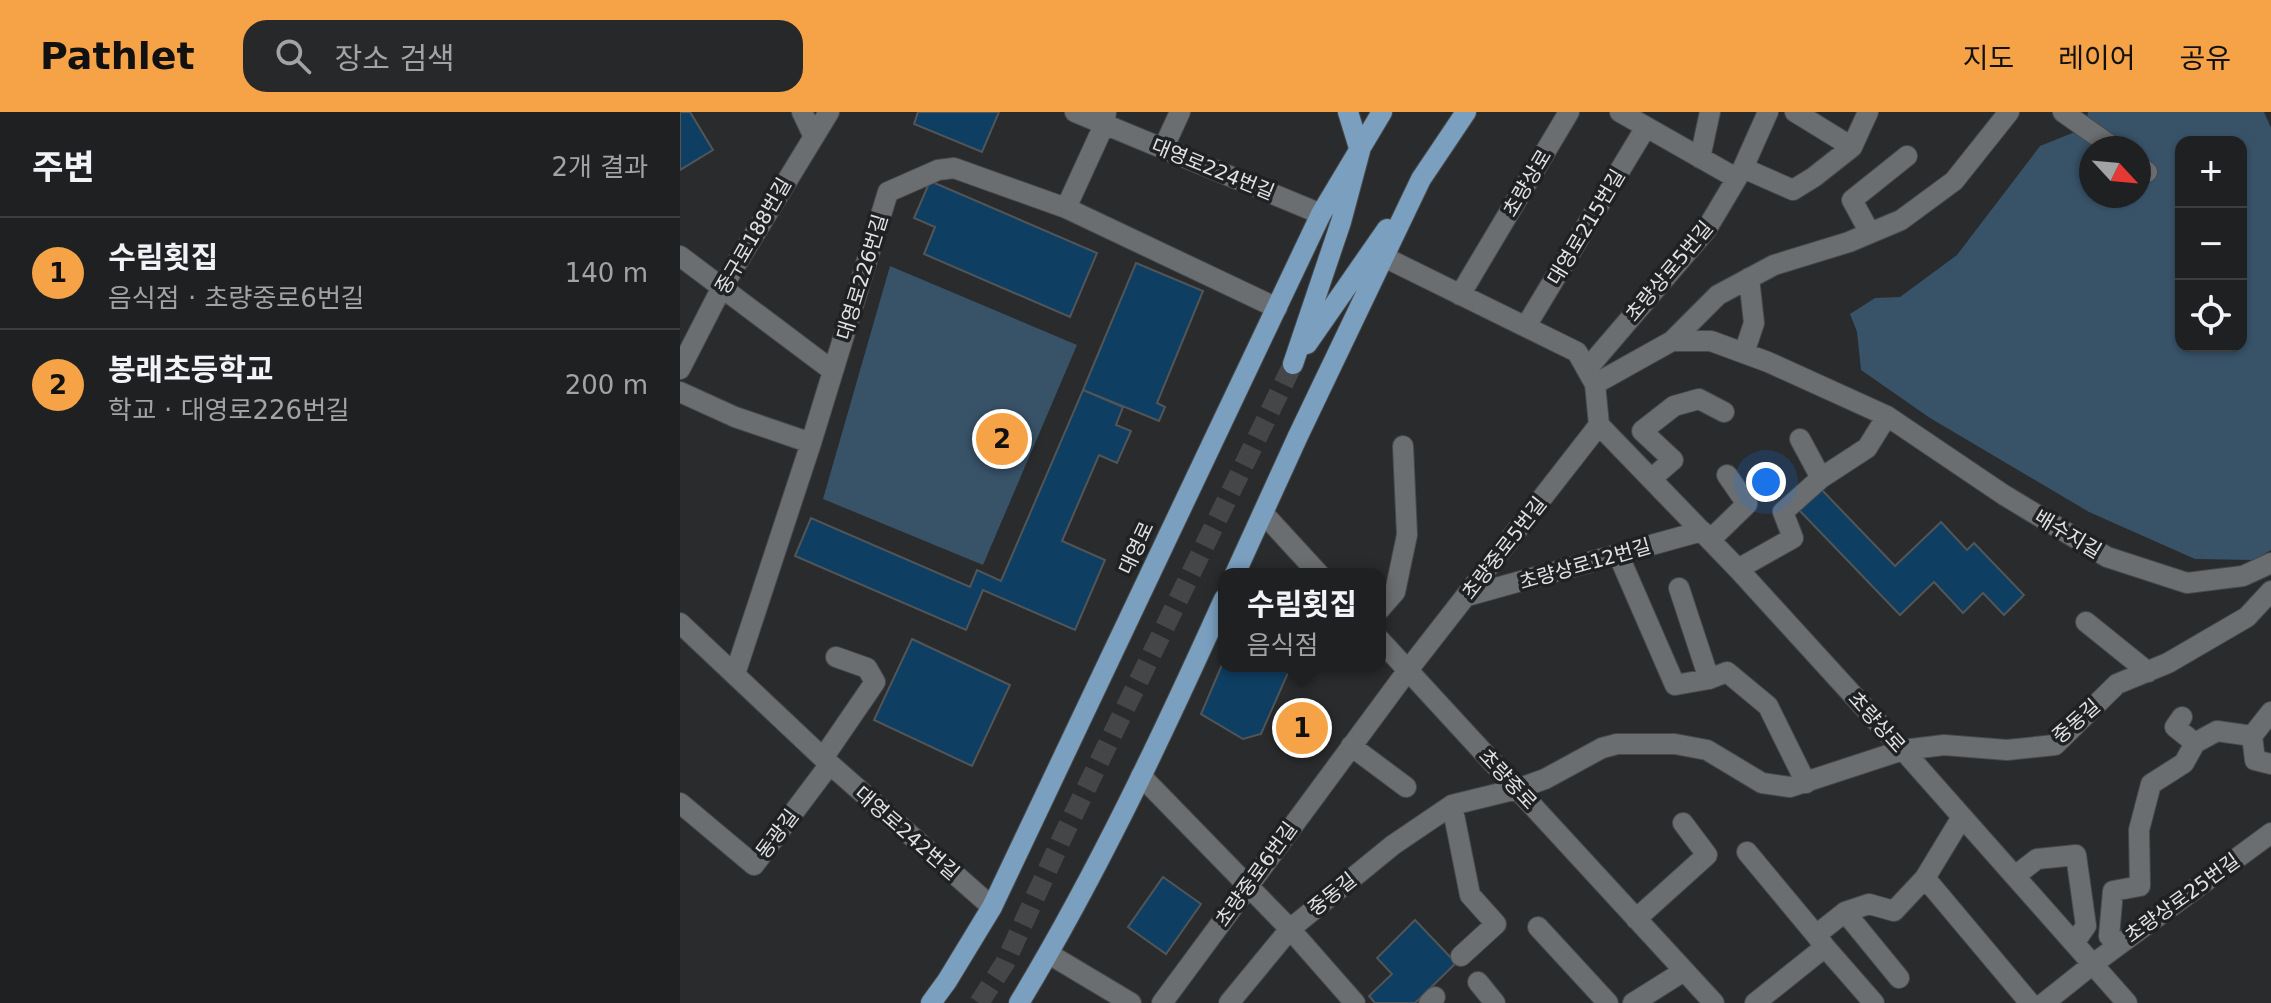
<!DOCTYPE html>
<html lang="ko">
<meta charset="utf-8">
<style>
body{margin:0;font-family:"DejaVu Sans","Noto Sans KR",sans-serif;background:#27282a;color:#f1f3f6}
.controls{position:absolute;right:24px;top:24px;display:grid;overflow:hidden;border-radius:16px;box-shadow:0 2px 6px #0004}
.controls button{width:72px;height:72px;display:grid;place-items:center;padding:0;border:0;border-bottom:2px solid #3c3e40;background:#1f2022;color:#f1f3f6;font:40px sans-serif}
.compass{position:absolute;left:1399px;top:24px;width:72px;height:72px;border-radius:50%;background:#1f2022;box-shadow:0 2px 6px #0004;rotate:116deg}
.you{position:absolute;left:1086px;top:370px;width:28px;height:28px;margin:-20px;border:6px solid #fff;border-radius:50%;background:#1a73e8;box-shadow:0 0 0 12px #1a73e833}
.badge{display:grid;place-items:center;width:52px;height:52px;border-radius:50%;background:#f6a246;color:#111;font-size:26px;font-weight:700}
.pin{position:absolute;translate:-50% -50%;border:4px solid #fff;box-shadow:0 2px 8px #0006}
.popup{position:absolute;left:538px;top:456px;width:168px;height:104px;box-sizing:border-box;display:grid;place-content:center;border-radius:16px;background:#1f2022;filter:drop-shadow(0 2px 6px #0005);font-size:26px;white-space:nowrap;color:#a1a3a5}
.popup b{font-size:30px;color:#f1f3f6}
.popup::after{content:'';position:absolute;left:50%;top:100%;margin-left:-16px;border:16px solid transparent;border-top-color:#1f2022}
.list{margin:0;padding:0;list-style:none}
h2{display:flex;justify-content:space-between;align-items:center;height:104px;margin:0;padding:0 32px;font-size:34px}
h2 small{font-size:26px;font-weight:400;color:#a1a3a5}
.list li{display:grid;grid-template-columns:52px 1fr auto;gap:24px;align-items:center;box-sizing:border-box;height:112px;padding:0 32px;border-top:2px solid #3c3e40}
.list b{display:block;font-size:30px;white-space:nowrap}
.list p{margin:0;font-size:26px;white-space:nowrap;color:#a1a3a5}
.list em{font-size:26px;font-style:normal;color:#a1a3a5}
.icon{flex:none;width:44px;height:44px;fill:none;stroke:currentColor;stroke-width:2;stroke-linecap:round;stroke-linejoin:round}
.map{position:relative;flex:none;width:1591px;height:891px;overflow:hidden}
header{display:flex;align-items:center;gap:48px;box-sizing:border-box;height:112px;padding:0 40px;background:#f6a246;color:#111}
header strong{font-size:38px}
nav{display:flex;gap:44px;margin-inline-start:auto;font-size:28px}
.search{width:560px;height:72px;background:#27282a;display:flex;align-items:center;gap:20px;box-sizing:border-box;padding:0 28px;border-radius:24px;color:#a1a3a5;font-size:30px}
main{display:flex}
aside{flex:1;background:#1f2022}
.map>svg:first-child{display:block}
.green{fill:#385268;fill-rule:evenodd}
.building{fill:#0e3f63;stroke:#525557;stroke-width:2}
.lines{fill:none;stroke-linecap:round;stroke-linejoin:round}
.major-tunnel{stroke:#454648;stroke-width:20;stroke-dasharray:20 10;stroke-linecap:butt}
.minor-casing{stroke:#47494b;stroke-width:22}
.major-casing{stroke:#47494b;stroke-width:22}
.minor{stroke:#6b6e70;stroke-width:20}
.major{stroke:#7a9fbf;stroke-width:20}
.labels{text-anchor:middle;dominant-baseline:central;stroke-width:7;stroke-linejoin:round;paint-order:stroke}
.street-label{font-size:20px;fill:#e1e2e4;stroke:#1f2123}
</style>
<header>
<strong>Pathlet</strong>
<div class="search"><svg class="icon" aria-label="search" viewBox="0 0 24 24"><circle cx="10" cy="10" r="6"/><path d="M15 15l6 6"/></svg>장소 검색</div>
<nav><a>지도</a><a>레이어</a><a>공유</a></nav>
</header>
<main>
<aside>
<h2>주변<small>2개 결과</small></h2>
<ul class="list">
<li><span class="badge">1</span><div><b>수림횟집</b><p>음식점 · 초량중로6번길</p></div><em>140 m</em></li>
<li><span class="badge">2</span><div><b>봉래초등학교</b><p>학교 · 대영로226번길</p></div><em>200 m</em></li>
</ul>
</aside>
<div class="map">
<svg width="1591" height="891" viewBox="0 0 1591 891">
<rect width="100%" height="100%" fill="#292b2d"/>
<!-- green -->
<path class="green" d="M 1408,0 L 1584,0 L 1591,16 L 1591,438 L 1574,448 L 1515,447 L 1409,400 L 1250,306 L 1181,258 L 1177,220 L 1170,202 L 1195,186 L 1220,185 L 1277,143 L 1360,34 L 1405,16 ZM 1501,30 L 1561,30 L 1561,234 L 1501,234 ZM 1411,36 L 1459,36 L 1459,84 L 1411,84 Z
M 210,154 L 397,233 L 303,453 L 143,387 Z"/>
<!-- building -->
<path class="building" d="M 0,0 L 10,0 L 33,38 L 0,58 Z
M 238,0 L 319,0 L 302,40 L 234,12 Z
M 250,69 L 417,141 L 390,205 L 244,142 L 255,115 L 234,106 Z
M 456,151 L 523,179 L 477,291 L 485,295 L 479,309 L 403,278 Z
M 403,278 L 443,295 L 436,313 L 451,319 L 437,351 L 419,343 L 382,429 L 425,448 L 395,518 L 303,478 L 286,518 L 115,444 L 131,406 L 290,475 L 297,458 L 321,469 Z
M 1141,377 L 1215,454 L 1261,410 L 1287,438 L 1294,431 L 1344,483 L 1324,503 L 1303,481 L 1283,501 L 1254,470 L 1220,503 L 1119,398 Z
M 232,527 L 330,573 L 292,654 L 194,608 Z
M 544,548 L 544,554 L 611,554 L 581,622 L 563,627 L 521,602 Z
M 483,765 L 521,792 L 486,842 L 448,815 Z
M 735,808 L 776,851 L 735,891 L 695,891 L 689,884 L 712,862 L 697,846 Z"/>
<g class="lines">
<!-- major-tunnel -->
<path class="major-tunnel" d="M 299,891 L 325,851 L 383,724 L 613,252"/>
<defs>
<path id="minor" d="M 122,0 L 133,23
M 395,0 L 641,102
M 940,0 L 1056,66
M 1115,0 L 1172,35
M 1383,0 L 1434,36
M 483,37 L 500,0
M 1020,46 L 1030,0
M 1459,54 L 1467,60
M 1063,56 L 1113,78 L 1134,65 L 1172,35 L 1188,0
M 386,96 L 424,13 L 426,0
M 1190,121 L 1172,88 L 1227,44
M 0,144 L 153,259
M 704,145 L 897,240 L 915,272 L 919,313 L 1058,457 L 1223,638 L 1447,891
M 780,183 L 889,0
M 846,214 L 966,15
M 992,229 L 1031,229 L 1088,250 L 1207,304 L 1324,383 L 1427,445 L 1507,471 L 1563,464 L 1591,451
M 1064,241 L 1074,211 L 1069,166
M 0,257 L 41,177 L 149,0
M 907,257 L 1026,118 L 1063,56 L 1088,0
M 915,272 L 992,229 L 1038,183 L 1094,153 L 1169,130 L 1221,108 L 1274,69 L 1329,0
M 0,280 L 55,305 L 131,331
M 1141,366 L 1187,336 L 1207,304
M 971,367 L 993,348 L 962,319 L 994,294 L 1019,287 L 1044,300
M 583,401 L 639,462
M 1030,428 L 1067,392 L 1047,363
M 938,442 L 995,573 L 1029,567 L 1047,560 L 1088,594 L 1126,671
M 1058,457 L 1113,426 L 1103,400 L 1141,366 L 1120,327
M 999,476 L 1029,567
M 787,484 L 1022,419
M 700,497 L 715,480 L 727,423 L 723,334
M 1406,510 L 1468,560
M 0,511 L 143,646 L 312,795
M 700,528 L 1034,891
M 55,562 L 131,331 L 208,80 L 258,58 L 274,56 L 386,96 L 597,196
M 1502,605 L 1495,615 L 1515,631
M 1572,624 L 1575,648 L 1591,652
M 671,634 L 726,675
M 143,646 L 195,570 L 187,556 L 156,545
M 461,664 L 610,817 L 675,891
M 0,691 L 74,753 L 150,652
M 772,693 L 790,783 L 816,812 L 781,844
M 1067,740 L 1136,823
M 1335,764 L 1357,747 L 1396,743 L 1406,814 L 1394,831
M 1245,766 L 1350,891
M 1165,800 L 1219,866
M 956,807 L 1027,743 L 1003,711
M 858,815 L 928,891
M 1438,833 L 1429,824 L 1433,779 L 1460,774 L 1459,718 L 1471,672 L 1504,651 L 1515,631 L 1537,619 L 1572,624 L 1591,600
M 1145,835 L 1194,891
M 369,842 L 451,891
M 798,870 L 815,891
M 482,891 L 728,558 L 919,313
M 549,891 L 610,817 L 713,733 L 772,693 L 837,677 L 865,667 L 922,636 L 937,632 L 995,632 L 1027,638 L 1082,671 L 1110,675 L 1223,638 L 1264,633 L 1327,638 L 1375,633 L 1437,572 L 1488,551 L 1567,505 L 1591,479
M 749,891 L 755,885
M 953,891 L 1004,859
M 1075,891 L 1145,835 L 1136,823 L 1165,800 L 1189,792 L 1214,799 L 1245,766 L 1282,705
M 1364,891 L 1413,852 L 1591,721"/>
<path id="major" d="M 627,232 L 707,117
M 613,252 L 661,110 L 680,39 L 668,0
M 555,462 L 618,324 L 741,67 L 786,0
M 251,891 L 267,869 L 312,795 L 641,102 L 702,0
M 339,891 C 417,762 482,624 544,487"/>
</defs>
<!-- minor casing -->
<use href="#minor" class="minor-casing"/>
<!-- major casing -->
<use href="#major" class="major-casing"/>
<!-- minor -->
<use href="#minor" class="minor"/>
<!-- major -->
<use href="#major" class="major"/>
</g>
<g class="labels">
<!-- street labels -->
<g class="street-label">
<text transform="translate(533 57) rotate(22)">대영로224번길</text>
<text transform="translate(847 71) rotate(-59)">초량상로</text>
<text transform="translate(906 115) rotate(-59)">대영로215번길</text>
<text transform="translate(73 124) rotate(-60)">중구로188번길</text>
<text transform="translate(989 159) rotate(-50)">초량상로5번길</text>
<text transform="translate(182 165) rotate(-73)">대영로226번길</text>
<text transform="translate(1388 422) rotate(31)">배수지길</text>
<text transform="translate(456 436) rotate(-65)">대영로</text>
<text transform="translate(824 436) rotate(-52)">초량중로5번길</text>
<text transform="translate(905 452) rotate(-16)">초량상로12번길</text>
<text transform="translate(1396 609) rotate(-41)">중동길</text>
<text transform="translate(1197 610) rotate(48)">초량상로</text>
<text transform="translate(828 667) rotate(47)">초량중로</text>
<text transform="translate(227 721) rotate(41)">대영로242번길</text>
<text transform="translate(97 722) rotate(-53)">동광길</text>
<text transform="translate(576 762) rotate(-54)">초량중로6번길</text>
<text transform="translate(652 782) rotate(-39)">중동길</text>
<text transform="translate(1502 786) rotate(-36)">초량상로25번길</text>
</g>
</g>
</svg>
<div class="controls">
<button>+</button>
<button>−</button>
<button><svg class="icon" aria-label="locate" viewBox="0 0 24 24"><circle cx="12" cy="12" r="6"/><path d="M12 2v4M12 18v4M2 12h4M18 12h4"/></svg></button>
</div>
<svg class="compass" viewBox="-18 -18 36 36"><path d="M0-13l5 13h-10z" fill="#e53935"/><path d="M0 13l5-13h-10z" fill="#a1a3a5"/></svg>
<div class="you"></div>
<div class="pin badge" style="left:622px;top:616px">1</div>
<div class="popup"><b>수림횟집</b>음식점</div>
<div class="pin badge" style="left:322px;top:327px">2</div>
</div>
</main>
